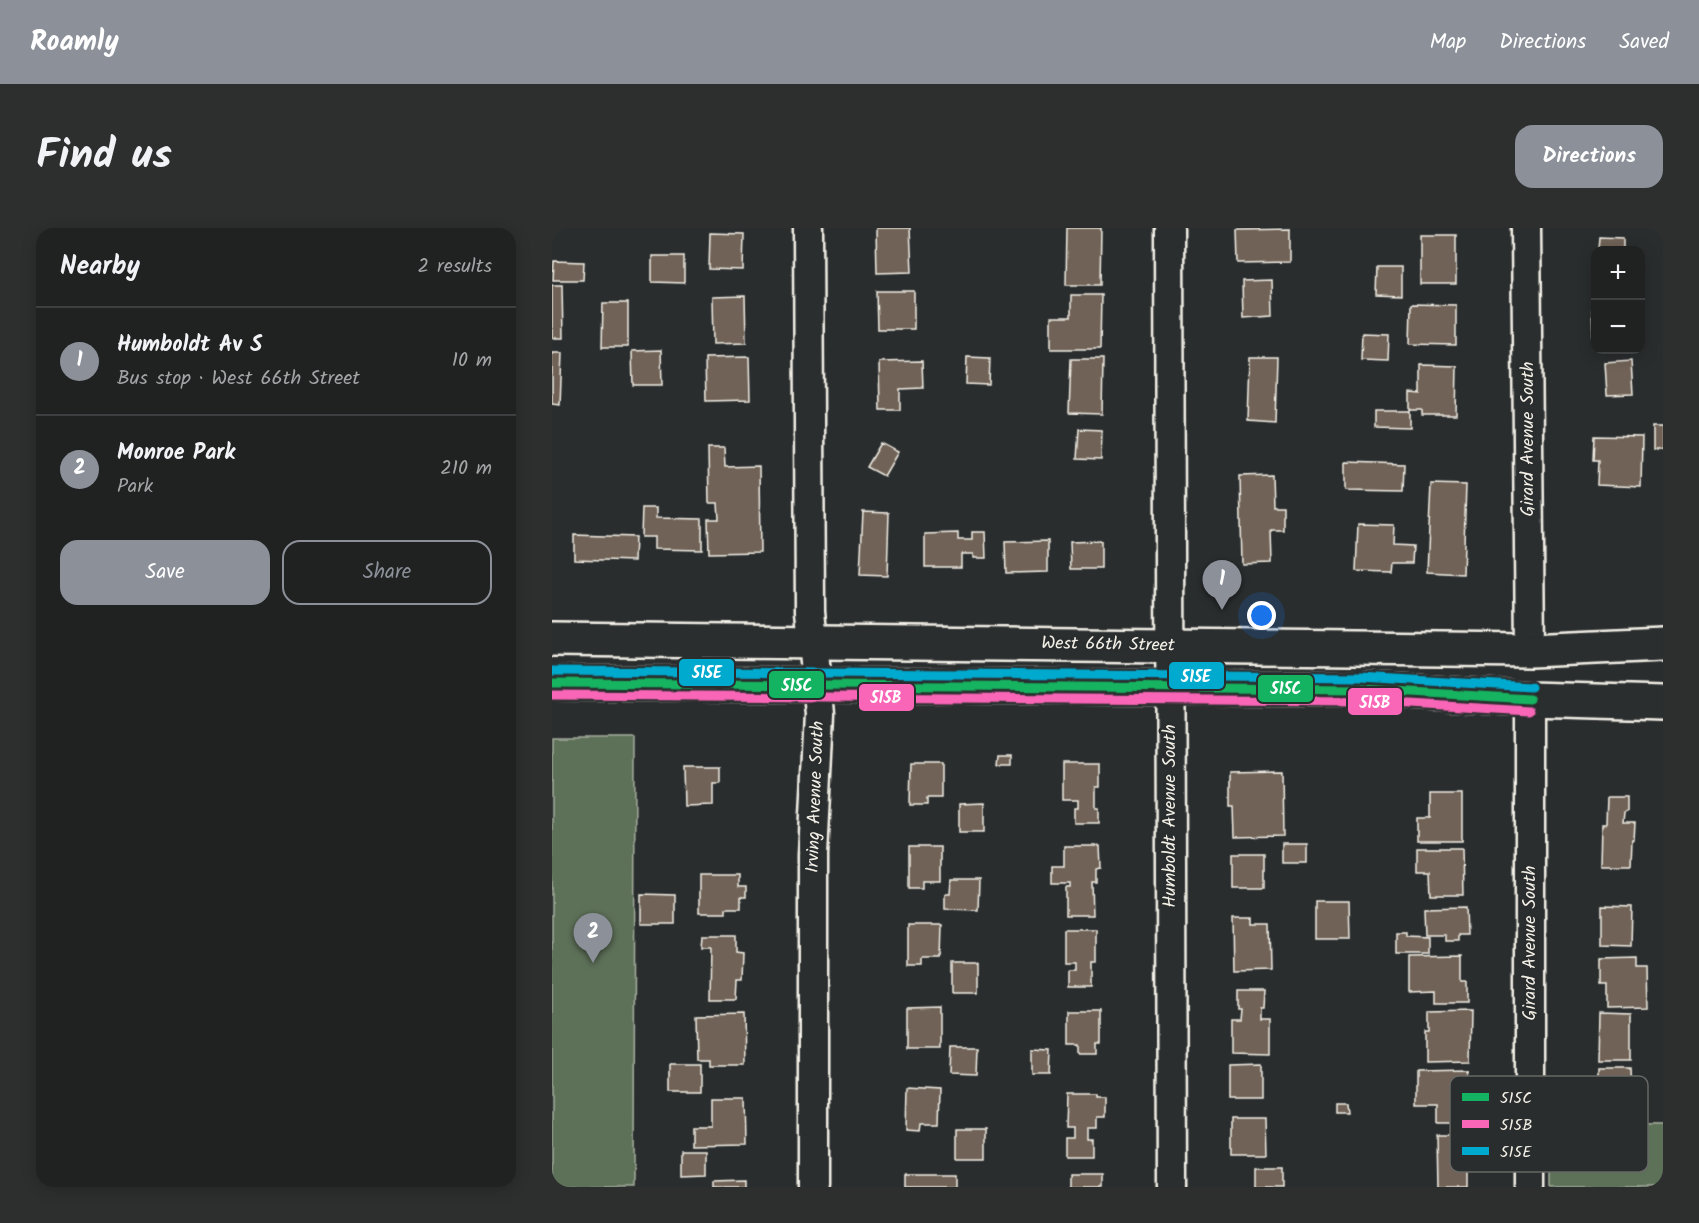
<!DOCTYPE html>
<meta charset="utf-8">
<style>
body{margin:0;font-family:Kalam,sans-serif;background:#2d2f2f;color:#f1f3f6}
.controls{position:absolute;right:18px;top:18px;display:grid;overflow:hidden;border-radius:12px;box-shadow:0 3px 15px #0003}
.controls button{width:54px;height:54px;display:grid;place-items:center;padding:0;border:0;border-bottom:2px solid #3d3f40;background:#202222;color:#f1f3f6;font:30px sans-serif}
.you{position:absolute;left:710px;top:388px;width:21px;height:21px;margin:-15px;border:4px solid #fff;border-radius:50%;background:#1a73e8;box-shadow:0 0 0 9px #1a73e833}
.badge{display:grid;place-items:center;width:39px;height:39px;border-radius:50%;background:#8c9099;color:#fff;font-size:20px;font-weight:700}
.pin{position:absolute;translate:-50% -50px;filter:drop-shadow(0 2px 3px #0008)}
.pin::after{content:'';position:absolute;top:32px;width:21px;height:18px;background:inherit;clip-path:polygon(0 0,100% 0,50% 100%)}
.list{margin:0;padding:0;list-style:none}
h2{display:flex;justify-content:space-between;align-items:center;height:78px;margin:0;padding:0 24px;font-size:26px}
h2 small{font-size:20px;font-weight:400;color:#a2a4a5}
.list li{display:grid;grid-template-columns:39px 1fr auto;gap:18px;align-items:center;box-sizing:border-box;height:108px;padding:0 24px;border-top:2px solid #3d3f40}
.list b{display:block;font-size:22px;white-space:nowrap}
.list p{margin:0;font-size:20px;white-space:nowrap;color:#a2a4a5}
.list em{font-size:20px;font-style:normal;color:#a2a4a5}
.actions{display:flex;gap:12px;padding:18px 24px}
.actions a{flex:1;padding:14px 0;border:2px solid #8c9099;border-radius:18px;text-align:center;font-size:21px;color:#8c9099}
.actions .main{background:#8c9099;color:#fff}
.map{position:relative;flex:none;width:1111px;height:959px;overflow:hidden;border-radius:18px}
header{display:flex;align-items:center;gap:36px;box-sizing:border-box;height:84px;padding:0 30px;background:#8c9099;color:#fff}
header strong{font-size:28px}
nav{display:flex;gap:33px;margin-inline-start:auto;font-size:21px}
.intro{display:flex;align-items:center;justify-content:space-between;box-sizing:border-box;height:144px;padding:0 36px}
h1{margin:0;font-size:42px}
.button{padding:15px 27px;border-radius:18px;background:#8c9099;color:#fff;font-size:21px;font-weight:700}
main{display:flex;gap:36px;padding:0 36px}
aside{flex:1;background:#202222;border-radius:18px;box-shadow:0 3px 15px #0003}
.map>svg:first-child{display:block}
.green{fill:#5d7059;stroke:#a8b0a0;stroke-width:1.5}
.building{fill:#706257;stroke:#f4f1e8;stroke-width:1.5}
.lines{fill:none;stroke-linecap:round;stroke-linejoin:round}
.minor-casing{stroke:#f4f1e8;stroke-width:33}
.major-casing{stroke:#f4f1e8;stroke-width:38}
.minor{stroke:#2a2d2e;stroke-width:28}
.major{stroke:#2a2d2e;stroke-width:33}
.bus-1-casing{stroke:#2a2d2e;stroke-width:14}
.bus-2-casing{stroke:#2a2d2e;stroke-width:14}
.bus-3-casing{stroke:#2a2d2e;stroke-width:14}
.bus-1{stroke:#13b361;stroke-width:9}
.bus-2{stroke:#fa66b7;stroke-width:9}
.bus-3{stroke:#00a9ce;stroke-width:9}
.labels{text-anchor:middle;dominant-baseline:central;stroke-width:5;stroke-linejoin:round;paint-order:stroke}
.street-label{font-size:18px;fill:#f4f1e8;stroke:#2a2d2e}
.key{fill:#2a2d2e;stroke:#676866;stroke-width:1.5}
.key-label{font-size:16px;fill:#f4f1e8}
.line-badge{stroke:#2a2d2e;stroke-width:2}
.badge-label{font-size:16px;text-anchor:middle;font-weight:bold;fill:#fff}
</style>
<header>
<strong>Roamly</strong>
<nav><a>Map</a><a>Directions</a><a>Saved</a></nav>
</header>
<div class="intro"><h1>Find us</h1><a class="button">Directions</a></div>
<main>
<aside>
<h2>Nearby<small>2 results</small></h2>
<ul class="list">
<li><span class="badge">1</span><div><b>Humboldt Av S</b><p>Bus stop · West 66th Street</p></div><em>10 m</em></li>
<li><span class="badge">2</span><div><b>Monroe Park</b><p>Park</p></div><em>210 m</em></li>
</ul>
<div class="actions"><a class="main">Save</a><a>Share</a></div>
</aside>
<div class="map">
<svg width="1111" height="959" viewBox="0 0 1111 959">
<rect width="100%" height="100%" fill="#2a2d2e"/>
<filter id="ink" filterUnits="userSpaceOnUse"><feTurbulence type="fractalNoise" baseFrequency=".0167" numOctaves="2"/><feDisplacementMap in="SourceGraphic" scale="12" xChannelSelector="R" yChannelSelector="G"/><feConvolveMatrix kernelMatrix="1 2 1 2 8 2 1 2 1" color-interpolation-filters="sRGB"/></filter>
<g filter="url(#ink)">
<!-- green -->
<path class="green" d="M 0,510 L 83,510 L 82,959 L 0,959 Z
M 999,896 L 1111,897 L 1111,959 L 999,959 Z"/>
<!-- building -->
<path class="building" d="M 324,0 L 358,0 L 360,44 L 325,45 Z
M 515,0 L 549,0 L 548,57 L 514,57 Z
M 738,1 L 738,34 L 686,35 L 685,2 Z
M 158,5 L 192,6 L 191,42 L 157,41 Z
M 868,7 L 904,7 L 904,56 L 868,56 Z
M 1047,9 L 1071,10 L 1071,22 L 1046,22 Z
M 100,28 L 132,28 L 132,55 L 100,54 Z
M 2,33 L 32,34 L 31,52 L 1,52 Z
M 825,39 L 849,39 L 849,67 L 824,66 Z
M 720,52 L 721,88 L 691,90 L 690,53 Z
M 0,57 L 10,57 L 11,110 L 0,110 Z
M 325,63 L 362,63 L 362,101 L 326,101 Z
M 519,67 L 549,67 L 548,121 L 499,121 L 499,89 L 519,89 Z
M 193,68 L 194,115 L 161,116 L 160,69 Z
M 51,75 L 76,75 L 76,119 L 50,119 Z
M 1040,75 L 1044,75 L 1044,110 L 1041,110 Z
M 859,76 L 904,77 L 904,117 L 858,116 Z
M 810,105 L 837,106 L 836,133 L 809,132 Z
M 109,122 L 110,157 L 81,157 L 80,123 Z
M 0,125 L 10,125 L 8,177 L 0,176 Z
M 197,129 L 198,172 L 154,173 L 153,130 Z
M 415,129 L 438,130 L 437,157 L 414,156 Z
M 698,129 L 725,129 L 723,195 L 696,193 Z
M 519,131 L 551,131 L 550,186 L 517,185 Z
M 370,133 L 371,160 L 348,161 L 348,182 L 328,182 L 327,134 Z
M 1079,133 L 1081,166 L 1055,167 L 1053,135 Z
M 869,137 L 905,138 L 904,187 L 870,187 L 870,182 L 858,182 L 858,165 L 869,166 Z
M 822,183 L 858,183 L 858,200 L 822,199 Z
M 1101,198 L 1111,198 L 1111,222 L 1101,222 Z
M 527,201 L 550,202 L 549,232 L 525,231 Z
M 1042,208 L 1090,209 L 1089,259 L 1045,257 L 1046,232 L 1041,232 Z
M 329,215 L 346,224 L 332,248 L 315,239 Z
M 156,220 L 172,220 L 173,239 L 207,238 L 208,324 L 157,325 L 156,291 L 167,291 L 166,275 L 157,275 Z
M 794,234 L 852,236 L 851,263 L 794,262 Z
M 720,247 L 721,278 L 731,278 L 731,302 L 719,302 L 720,335 L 690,336 L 688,248 Z
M 879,256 L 914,257 L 911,346 L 875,344 Z
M 90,280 L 104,280 L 104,290 L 150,291 L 150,322 L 102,321 L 102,309 L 89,309 Z
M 311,284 L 337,285 L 335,348 L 308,347 Z
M 806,296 L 842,297 L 841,317 L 861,318 L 860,335 L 840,335 L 839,344 L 804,343 Z
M 420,304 L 433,304 L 434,330 L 421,330 L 421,326 L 409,326 L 409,339 L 373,339 L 373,306 L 406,305 L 406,312 L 420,312 Z
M 22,307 L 83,309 L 82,333 L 22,331 Z
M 496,313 L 496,344 L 454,345 L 453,314 Z
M 549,313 L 549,341 L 519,341 L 518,314 Z
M 448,527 L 460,527 L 460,536 L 447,536 Z
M 359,536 L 389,536 L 389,570 L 375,570 L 375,577 L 358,577 Z
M 510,536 L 548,536 L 548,559 L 544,559 L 544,580 L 547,580 L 547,595 L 522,595 L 522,580 L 526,580 L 526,572 L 510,572 Z
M 131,539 L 168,539 L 168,555 L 161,555 L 161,577 L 132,578 Z
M 730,543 L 731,608 L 683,609 L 682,578 L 678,578 L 678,544 Z
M 878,566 L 910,566 L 910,613 L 865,613 L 865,590 L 878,590 Z
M 1055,569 L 1075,569 L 1075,584 L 1072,585 L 1071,595 L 1083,595 L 1082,612 L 1080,612 L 1079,637 L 1049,637 L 1050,596 L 1054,596 Z
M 432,575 L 432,604 L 407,604 L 407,576 Z
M 730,616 L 755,616 L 755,635 L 730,635 Z
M 512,618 L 548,618 L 549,640 L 544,641 L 544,654 L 540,654 L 541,687 L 514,687 L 514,659 L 518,659 L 518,655 L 500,655 L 500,638 L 512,638 Z
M 357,619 L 388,619 L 388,653 L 370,653 L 370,660 L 357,660 Z
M 865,620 L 910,620 L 911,667 L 879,667 L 878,643 L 865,643 Z
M 681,626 L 712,626 L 712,660 L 681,660 Z
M 147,647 L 186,647 L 186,659 L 194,659 L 194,669 L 189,669 L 189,680 L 174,680 L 174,685 L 147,685 Z
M 399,652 L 427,652 L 426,682 L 393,681 L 393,666 L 398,666 Z
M 89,666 L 123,667 L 123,696 L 89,696 Z
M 763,673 L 797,673 L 798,711 L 763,711 Z
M 1050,678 L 1080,679 L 1079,718 L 1050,717 Z
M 914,679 L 915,707 L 906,707 L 906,713 L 893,713 L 893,707 L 873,707 L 872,680 Z
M 681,690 L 701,690 L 701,696 L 718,696 L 719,742 L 682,743 Z
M 356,697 L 390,697 L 389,731 L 370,731 L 370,738 L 356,738 Z
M 512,701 L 544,701 L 544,734 L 539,734 L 539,759 L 516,759 L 516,742 L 523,742 L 523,734 L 512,734 Z
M 844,704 L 854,704 L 854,708 L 876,709 L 876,726 L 844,726 Z
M 150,707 L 184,707 L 184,724 L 191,725 L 190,752 L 185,752 L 184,771 L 158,771 L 159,719 L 149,719 Z
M 910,728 L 910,754 L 915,754 L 915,775 L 884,775 L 884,763 L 857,764 L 857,729 Z
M 1085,730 L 1085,740 L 1095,740 L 1096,779 L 1055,780 L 1055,758 L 1049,758 L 1049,731 Z
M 400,735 L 426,735 L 426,765 L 400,765 Z
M 686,763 L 712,763 L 711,780 L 708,780 L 708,791 L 718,791 L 718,826 L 679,825 L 679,791 L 688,791 L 689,781 L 686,781 Z
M 388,779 L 388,821 L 355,821 L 355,780 Z
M 517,783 L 549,783 L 549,816 L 545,816 L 545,826 L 528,826 L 528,817 L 517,817 Z
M 919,783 L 918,833 L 873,834 L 873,804 L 877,804 L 877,784 Z
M 1047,785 L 1079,786 L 1079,832 L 1046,832 Z
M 192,786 L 193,837 L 157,837 L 157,831 L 145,831 L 144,787 Z
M 398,819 L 425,819 L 424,848 L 397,847 Z
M 480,821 L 500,822 L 499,847 L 480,847 Z
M 118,836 L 148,836 L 148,864 L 118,864 Z
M 709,836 L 709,872 L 676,872 L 676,837 Z
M 1047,840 L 1078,840 L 1079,862 L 1089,862 L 1090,887 L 1047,887 Z
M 917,842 L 917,862 L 921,862 L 921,876 L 916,877 L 916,895 L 886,895 L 886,876 L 864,876 L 864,843 Z
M 355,860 L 388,862 L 387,895 L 369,895 L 368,903 L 354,902 Z
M 515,866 L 544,866 L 544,869 L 553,869 L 553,889 L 545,889 L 545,900 L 535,900 L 535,911 L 540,911 L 540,928 L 513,928 L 513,910 L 521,910 L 521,900 L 514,900 Z
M 159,870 L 194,870 L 195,916 L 139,917 L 139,898 L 159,898 Z
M 783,875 L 794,875 L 795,884 L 783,884 Z
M 679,891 L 713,891 L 714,926 L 679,926 Z
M 405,901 L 434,901 L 434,930 L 405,930 Z
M 885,907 L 916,907 L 916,959 L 886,959 Z
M 129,922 L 154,922 L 154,946 L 129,947 Z
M 704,939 L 730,939 L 730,959 L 704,959 Z
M 353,946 L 403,946 L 403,959 L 353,959 Z
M 516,946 L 551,946 L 551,959 L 516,959 Z
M 192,952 L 192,959 L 162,959 L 162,953 Z"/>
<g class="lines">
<defs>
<path id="minor" d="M 256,0 L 258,383 L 268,486 L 261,627 L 261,959
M 617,0 L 620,959
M 974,0 L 978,422
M 978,959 L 978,471"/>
<path id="major" d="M 0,411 L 978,422 L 1111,416
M 0,455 L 809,461 L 978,471 L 1111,475"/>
</defs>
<!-- minor casing -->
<use href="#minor" class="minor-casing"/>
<!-- major casing -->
<use href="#major" class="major-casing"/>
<!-- minor -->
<use href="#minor" class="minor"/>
<!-- major -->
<use href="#major" class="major"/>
<defs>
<path id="bus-1" d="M 0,455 L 809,461 L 978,471"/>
<path id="bus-2" d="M 0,467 L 809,473 L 977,483"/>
<path id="bus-3" d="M 0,443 L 809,449 L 979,459"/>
</defs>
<!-- bus-1 casing -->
<use href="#bus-1" class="bus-1-casing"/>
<!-- bus-2 casing -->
<use href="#bus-2" class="bus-2-casing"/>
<!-- bus-3 casing -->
<use href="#bus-3" class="bus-3-casing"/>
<!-- bus-1 -->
<use href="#bus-1" class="bus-1"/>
<!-- bus-2 -->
<use href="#bus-2" class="bus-2"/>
<!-- bus-3 -->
<use href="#bus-3" class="bus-3"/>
</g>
</g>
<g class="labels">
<!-- street labels -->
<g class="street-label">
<text transform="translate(976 211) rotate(-90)">Girard Avenue South</text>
<text transform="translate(556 417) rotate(1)">West 66th Street</text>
<text transform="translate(264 569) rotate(-88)">Irving Avenue South</text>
<text transform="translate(618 588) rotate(-90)">Humboldt Avenue South</text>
<text transform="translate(978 715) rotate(-90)">Girard Avenue South</text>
</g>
</g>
<!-- legend -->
<rect x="898" y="848" width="198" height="96" rx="9" class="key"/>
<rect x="910" y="865" width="27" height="8" fill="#13b361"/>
<rect x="910" y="892" width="27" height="8" fill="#fa66b7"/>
<rect x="910" y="919" width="27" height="8" fill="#00a9ce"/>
<g class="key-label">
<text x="948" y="875">515C</text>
<text x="948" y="902">515B</text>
<text x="948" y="929">515E</text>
</g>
<g class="line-badge">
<rect x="126" y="430" width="57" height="29" rx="6" fill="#00a9ce"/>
<rect x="616" y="433" width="57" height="29" rx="6" fill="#00a9ce"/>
<rect x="216" y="442" width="57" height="29" rx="6" fill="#13b361"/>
<rect x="705" y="446" width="57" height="29" rx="6" fill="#13b361"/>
<rect x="306" y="455" width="57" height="29" rx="6" fill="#fa66b7"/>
<rect x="795" y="459" width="56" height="29" rx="6" fill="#fa66b7"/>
</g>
<g class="badge-label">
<text x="155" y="450">515E</text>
<text x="644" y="454">515E</text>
<text x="245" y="463">515C</text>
<text x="734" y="466">515C</text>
<text x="334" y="475">515B</text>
<text x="823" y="480">515B</text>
</g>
</svg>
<div class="controls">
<button>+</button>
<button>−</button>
</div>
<div class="you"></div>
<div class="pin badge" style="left:670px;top:382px">1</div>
<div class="pin badge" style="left:41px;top:735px">2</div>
</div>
</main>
